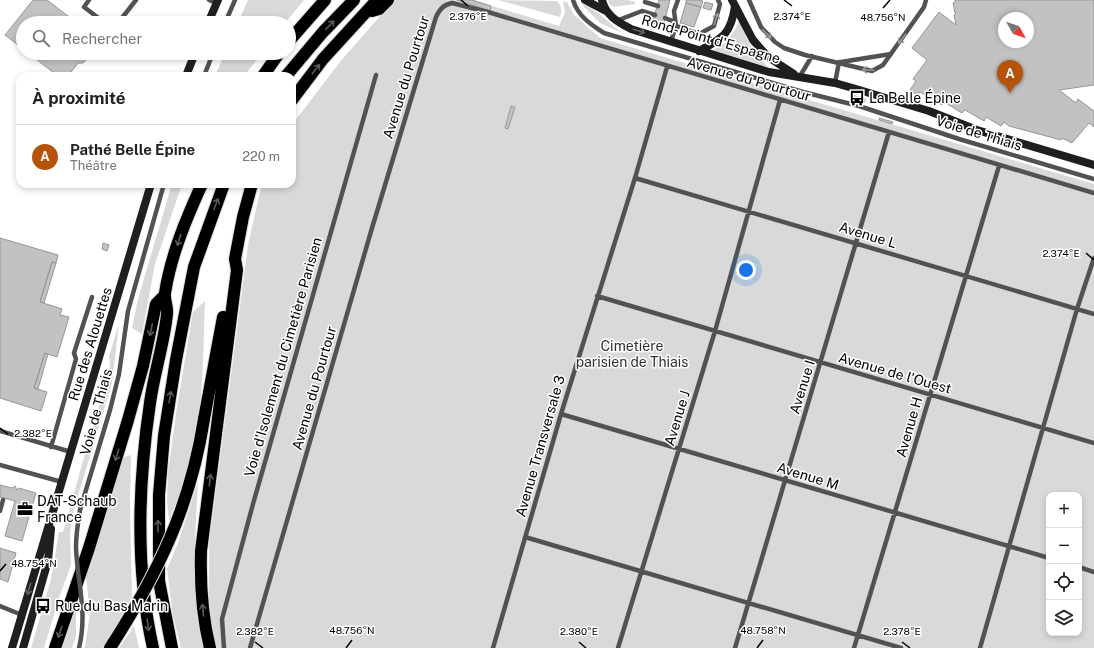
<!DOCTYPE html>
<html lang="fr">
<meta charset="utf-8">
<style>
body{margin:0;font-family:"Public Sans",sans-serif;background:#f2f2f2;color:#222}
.controls{position:absolute;right:12px;bottom:12px;display:grid;overflow:hidden;border-radius:8px;box-shadow:0 2px 6px #0003}
.controls button{width:36px;height:36px;display:grid;place-items:center;padding:0;border:0;border-bottom:1px solid #e0e0e0;background:#fff;color:#222;font:20px sans-serif}
.compass{position:absolute;left:998px;top:12px;width:36px;height:36px;border-radius:50%;background:#fff;box-shadow:0 2px 6px #0003;rotate:130deg}
.you{position:absolute;left:746px;top:270px;width:14px;height:14px;margin:-10px;border:3px solid #fff;border-radius:50%;background:#1a73e8;box-shadow:0 0 0 6px #1a73e833}
.badge{display:grid;place-items:center;width:26px;height:26px;border-radius:50%;background:#b45309;color:#fff;font-size:13px;font-weight:700}
.pin{position:absolute;translate:-50% -33px;filter:drop-shadow(0 1px 2px #0008)}
.pin::after{content:'';position:absolute;top:21px;width:14px;height:12px;background:inherit;clip-path:polygon(0 0,100% 0,50% 100%)}
.list{margin:0;padding:0;list-style:none}
h2{display:flex;justify-content:space-between;align-items:center;height:52px;margin:0;padding:0 16px;font-size:17px}
h2 small{font-size:13px;font-weight:400;color:#767676}
.list li{display:grid;grid-template-columns:26px 1fr auto;gap:12px;align-items:center;box-sizing:border-box;height:64px;padding:0 16px;border-top:1px solid #e0e0e0}
.list b{display:block;font-size:15px;white-space:nowrap}
.list p{margin:0;font-size:13px;white-space:nowrap;color:#767676}
.list em{font-size:13px;font-style:normal;color:#767676}
.icon{flex:none;width:22px;height:22px;fill:none;stroke:currentColor;stroke-width:2;stroke-linecap:round;stroke-linejoin:round}
.map{position:relative;flex:none;width:1094px;height:648px;overflow:hidden}
.search{position:absolute;background:#fff;box-shadow:0 2px 6px #0003;left:16px;top:16px;width:280px;height:44px;display:flex;align-items:center;gap:10px;box-sizing:border-box;padding:0 14px;border-radius:22px;color:#767676;font-size:15px}
.panel{position:absolute;background:#fff;box-shadow:0 2px 6px #0003;left:16px;top:72px;width:280px;height:116px;border-radius:12px}
.map>svg:first-child{display:block}
.green{fill:#d9d9d9;fill-rule:evenodd}
.building{fill:#c2c2c2;stroke:#969696;fill-rule:evenodd}
.lines{fill:none;stroke-linecap:round;stroke-linejoin:round}
.highway-casing{stroke:#dbdbdb;stroke-width:14}
.lane{stroke:#525252;stroke-width:4.5}
.secondary{stroke:#1f1f1f;stroke-width:8}
.highway{stroke:#000;stroke-width:12}
.highway-bridge-casing{stroke:#dbdbdb;stroke-width:14;stroke-linecap:butt}
.lane-bridge{stroke:#525252;stroke-width:4.5}
.highway-bridge{stroke:#000;stroke-width:12}
.oneway{stroke:#979797}
.oneway2{stroke:#595959}
.oneway3{stroke:#626262}
.ticks{fill:none;stroke:#000;stroke-width:1.5}
.labels{text-anchor:middle;dominant-baseline:central;stroke-width:3;stroke-linejoin:round;paint-order:stroke}
.street-label{font-size:14px;fill:#000;stroke:#fff}
.poi-label{font-size:14px;fill:#000;stroke:#fff;text-anchor:start}
.park-label{font-size:14px;fill:#303030;stroke:#fff}
.ticks-label{font-size:10px;text-anchor:middle;fill:#000;stroke:#fff;stroke-width:3;stroke-linejoin:round;paint-order:stroke}
</style>
<div class="map">
<svg width="1094" height="648" viewBox="0 0 1094 648">
<rect width="100%" height="100%" fill="#fff"/>
<!-- green -->
<path class="green" d="M 248,0 L 304,0 L 285,23 L 238,23 Z
M 394,0 L 472,0 L 559,26 L 565,12 L 563,1 L 567,2 L 574,15 L 600,38 L 1094,184 L 1094,648 L 214,648 L 209,623 L 209,544 L 248,245 L 261,187 L 262,184 L 292,184 L 292,125 L 339,63 ZM 1049,495 L 1079,495 L 1079,633 L 1049,633 Z
M 498,0 L 557,1 C 562,6 562,11 560,17 Z
M 608,0 L 628,0 L 635,2 L 635,4 L 614,7 L 609,4 Z
M 581,4 C 597,8 610,25 624,34 L 600,23 Z
M 739,21 L 752,49 L 768,67 L 713,50 C 726,44 733,35 739,21 Z
M 225,53 L 262,53 L 244,76 L 215,76 Z
M 172,184 L 182,184 L 155,264 L 142,334 L 132,328 L 138,299 Z
M 205,301 C 203,347 204,394 195,440 C 190,468 179,495 169,521 L 167,501 L 168,472 L 177,407 L 193,312 Z
M 119,324 L 112,383 L 74,509 L 70,533 L 71,565 L 60,595 L 44,648 L 31,648 L 51,579 L 59,532 L 63,532 L 110,366 L 109,356 Z
M 131,455 L 130,506 L 132,597 L 103,648 L 85,648 L 90,612 L 86,577 L 121,458 Z
M 198,482 C 195,538 191,593 203,648 L 181,648 L 173,616 L 167,569 L 178,543 Z
M 76,603 L 76,636 L 72,648 L 61,648 Z
M 134,626 L 139,648 L 119,648 Z"/>
<!-- building -->
<path class="building" d="M 33,0 L 47,0 L 77,23 L 23,23 L 23,49 L 5,35 Z
M 457,0 L 472,0 L 491,6 L 490,11 Z
M 659,0 L 670,0 L 663,27 L 652,23 Z
M 686,0 L 698,0 L 703,1 L 701,7 L 686,3 Z
M 955,0 L 1094,0 L 1094,85 L 1059,90 L 1076,103 L 1078,99 L 1094,111 L 1094,127 L 1089,123 L 1072,143 L 1062,138 L 1061,140 L 1009,126 L 1004,122 L 1001,126 L 986,117 L 984,121 L 965,110 L 962,113 L 944,102 L 942,105 L 920,92 L 917,95 L 910,90 L 916,81 L 913,79 L 927,60 L 912,48 L 939,12 L 956,25 L 954,15 L 956,13 L 955,13 L 953,3 L 955,2 ZM 1004,18 L 1028,18 L 1028,42 L 1004,42 Z
M 705,2 L 713,4 L 711,10 L 703,8 Z
M 686,3 L 701,7 L 694,27 L 680,23 Z
M 28,53 L 86,53 L 84,56 L 86,60 L 83,63 L 78,63 L 68,76 L 58,76 Z
M 202,53 L 204,53 L 202,59 L 200,58 Z
M 852,95 L 865,99 L 865,102 L 851,98 Z
M 511,106 L 515,107 L 508,129 L 505,128 Z
M 879,118 L 893,122 L 892,124 L 879,120 Z
M 0,238 L 58,255 L 56,263 L 52,262 L 40,302 L 62,309 L 60,315 L 69,317 L 57,357 L 45,353 L 34,388 L 47,392 L 41,411 L 0,398 Z
M 103,243 L 109,245 L 107,251 L 102,249 Z
M 52,262 L 56,263 L 44,303 L 40,302 Z
M 45,353 L 48,354 L 38,389 L 34,388 Z
M 0,485 L 12,488 L 15,486 L 17,490 L 19,488 L 36,493 L 22,541 L 5,536 L 15,501 L 0,497 Z
M 0,548 L 16,553 L 8,582 L 0,579 Z"/>
<g class="lines">
<defs>
<path id="highway" d="M 372,11 L 379,9 L 388,0
M 289,41 L 325,0
M 263,76 L 279,53
M 286,76 L 323,32 L 354,0
M 292,100 L 323,59 L 377,0
M 204,419 L 223,317
M 55,648 L 89,548 L 128,420 L 143,366 L 156,304 L 165,295
M 153,648 C 135,568 138,484 150,403 C 154,373 164,344 167,314 C 168,307 164,300 165,293 C 171,255 186,219 202,184
M 172,648 L 159,581 L 159,495 L 164,436 L 176,360 L 194,267 L 224,184
M 210,648 C 202,616 200,584 201,551 L 237,270 L 235,259 L 243,217 L 252,184"/>
</defs>
<!-- highway casing -->
<use href="#highway" class="highway-casing"/>
<!-- lane -->
<path class="lane" d="M 89,0 L 84,7 L 105,23
M 209,0 L 216,3
M 573,0 C 578,16 590,24 604,33 L 803,92 L 859,106 L 959,139 L 1094,179
M 749,0 L 761,27 L 775,42 L 784,48 L 805,55 L 872,71 L 883,65 L 924,7 L 926,0
M 645,2 L 658,6
M 665,18 L 675,22
M 616,21 L 642,11 L 655,15
M 118,23 L 136,0
M 225,23 L 235,0
M 676,26 L 699,34 L 714,26 L 720,4 L 718,0
M 671,41 L 676,26 L 674,11 L 678,0
M 841,62 L 891,54
M 204,76 L 213,53
M 800,76 L 812,56
M 835,83 L 839,62
M 635,178 L 1094,314
M 597,296 L 1094,443
M 561,414 L 1049,558
M 0,431 L 71,452
M 51,447 L 76,359 L 74,353 L 92,297
M 0,465 L 62,482
M 80,510 L 110,410 L 119,374 L 128,311 L 164,184
M 0,511 L 3,500
M 525,537 L 901,648
M 1079,567 L 1094,572
M 0,606 L 22,615
M 224,648 L 222,619 L 253,504 L 376,75
M 250,648 L 372,228 L 436,17 C 440,9 443,5 452,3 L 488,12 L 1094,193
M 493,648 L 561,414 L 635,178 L 667,67
M 618,648 L 715,331 L 780,100
M 735,648 L 889,132
M 854,648 L 999,166
M 980,648 L 1077,309 L 1094,258"/>
<!-- secondary -->
<path class="secondary" d="M 585,0 L 606,11
M 602,0 C 606,16 618,22 631,29 L 769,72 L 835,83 L 856,89 L 929,111 L 977,130 L 1094,165
M 732,0 L 753,40 L 768,57 L 794,74
M 208,23 L 218,0
M 699,51 C 723,38 731,34 735,6
M 186,76 L 195,53
M 12,648 L 151,184
M 23,648 L 48,561 L 51,529"/>
<!-- highway -->
<use href="#highway" class="highway"/>
<defs>
<path id="highway-bridge" d="M 110,648 C 158,573 190,508 204,419"/>
</defs>
<!-- highway-bridge casing -->
<use href="#highway-bridge" class="highway-bridge-casing"/>
<!-- lane-bridge -->
<path class="lane-bridge" d="M 79,648 C 88,611 77,583 76,547 C 76,534 78,522 80,510"/>
<!-- highway-bridge -->
<use href="#highway-bridge" class="highway-bridge"/>
</g>
<!-- one-way arrows -->
<defs><path id="oneway-shaft" d="M-6 0H5M1.5-3L5.5 0L1.5 3" fill="none" stroke-width="1.6" stroke-linecap="round" stroke-linejoin="round"/></defs>
<g class="oneway">
<use href="#oneway-shaft" transform="translate(716 19) rotate(-73)"/>
<use href="#oneway-shaft" transform="translate(767 34) rotate(46)"/>
<use href="#oneway-shaft" transform="translate(902 39) rotate(127)"/>
<use href="#oneway-shaft" transform="translate(868 70) rotate(-177)"/>
</g>
<g class="oneway2">
<use href="#oneway-shaft" transform="translate(330 25) rotate(-46)"/>
<use href="#oneway-shaft" transform="translate(316 69) rotate(-51)"/>
<use href="#oneway-shaft" transform="translate(216 204) rotate(-69)"/>
<use href="#oneway-shaft" transform="translate(179 240) rotate(107)"/>
<use href="#oneway-shaft" transform="translate(151 330) rotate(102)"/>
<use href="#oneway-shaft" transform="translate(170 397) rotate(-81)"/>
<use href="#oneway-shaft" transform="translate(117 455) rotate(107)"/>
<use href="#oneway-shaft" transform="translate(210 480) rotate(-83)"/>
<use href="#oneway-shaft" transform="translate(158 526) rotate(-89)"/>
<use href="#oneway-shaft" transform="translate(203 610) rotate(-95)"/>
<use href="#oneway-shaft" transform="translate(148 625) rotate(82)"/>
<use href="#oneway-shaft" transform="translate(60 632) rotate(109)"/>
</g>
<g class="oneway3">
<use href="#oneway-shaft" transform="translate(639 31) rotate(17)"/>
<use href="#oneway-shaft" transform="translate(29 589) rotate(106)"/>
</g>
<!-- ticks -->
<path class="ticks" d="M 461,0 L 468,6M 784,0 L 792,6M 883,8 L 890,0M 1086,253 L 1094,260M 0,428 L 8,434M 0,571 L 6,564M 255,642 L 263,648M 579,642 L 586,648M 902,642 L 910,648M 346,648 L 352,640M 757,648 L 763,640"/>
<!-- icons -->
<defs>
<symbol id="bus-bare" viewBox="-9 -9 18 18"><path d="M-5-6H5V4H4V6H2V4H-2V6H-4V4H-5ZM-3.5-4V0h7V-4ZM-3.5 1.2v1.5H-2V1.2ZM2 1.2v1.5H3.5V1.2Z" fill="#000" stroke="#fff" stroke-width="2.5" paint-order="stroke"/></symbol>
<symbol id="office-bare" viewBox="-9 -9 18 18"><path d="M-6-3h4V-5.5h4V-3h4V5H-6ZM-1-4.5V-3h2v-1.5ZM-6 0V1H6V0Z" fill="#000" stroke="#fff" stroke-width="2.5" paint-order="stroke"/></symbol>
</defs>
<g fill-rule="evenodd">
<use href="#bus-bare" x="846" y="87" width="22" height="22"/>
<use href="#office-bare" x="14" y="498" width="22" height="22"/>
<use href="#bus-bare" x="32" y="595" width="22" height="22"/>
</g>
<g class="labels">
<!-- street labels -->
<g class="street-label">
<text transform="translate(711 39) rotate(16)">Rond-Point d'Espagne</text>
<text transform="translate(406 77) rotate(-73)">Avenue du Pourtour</text>
<text transform="translate(749 79) rotate(16)">Avenue du Pourtour</text>
<text transform="translate(979 133) rotate(17)">Voie de Thiais</text>
<text transform="translate(868 235) rotate(17)">Avenue L</text>
<text transform="translate(90 344) rotate(-73)">Rue des Alouettes</text>
<text transform="translate(283 357) rotate(-74)">Voie d'Isolement du Cimetière Parisien</text>
<text transform="translate(895 373) rotate(16)">Avenue de l'Ouest</text>
<text transform="translate(802 387) rotate(-73)">Avenue I</text>
<text transform="translate(314 388) rotate(-74)">Avenue du Pourtour</text>
<text transform="translate(96 412) rotate(-75)">Voie de Thiais</text>
<text transform="translate(677 418) rotate(-73)">Avenue J</text>
<text transform="translate(909 427) rotate(-74)">Avenue H</text>
<text transform="translate(540 446) rotate(-74)">Avenue Transversale 3</text>
<text transform="translate(808 476) rotate(17)">Avenue M</text>
</g>
<!-- poi labels -->
<g class="poi-label">
<text x="869" y="98">La Belle Épine</text>
<text x="37" y="501">DAT-Schaub<tspan x="37" dy="16">France</tspan></text>
<text x="55" y="606">Rue du Bas Marin</text>
</g>
<!-- park labels -->
<g class="park-label">
<text x="632" y="346">Cimetière<tspan x="632" dy="16">parisien de Thiais</tspan></text>
</g>
</g>
<g class="ticks-label">
<text x="468" y="20">2.376°E</text>
<text x="792" y="20">2.374°E</text>
<text x="883" y="21">48.756°N</text>
<text x="1061" y="257">2.374°E</text>
<text x="33" y="437">2.382°E</text>
<text x="34" y="567">48.754°N</text>
<text x="352" y="634">48.756°N</text>
<text x="763" y="634">48.758°N</text>
<text x="255" y="635">2.382°E</text>
<text x="579" y="635">2.380°E</text>
<text x="902" y="635">2.378°E</text>
</g>
</svg>
<div class="controls">
<button>+</button>
<button>−</button>
<button><svg class="icon" aria-label="locate" viewBox="0 0 24 24"><circle cx="12" cy="12" r="6"/><path d="M12 2v4M12 18v4M2 12h4M18 12h4"/></svg></button>
<button><svg class="icon" aria-label="layers" viewBox="0 0 24 24"><path d="M12 4l9 5-9 5-9-5zM3 14l9 5 9-5"/></svg></button>
</div>
<svg class="compass" viewBox="-18 -18 36 36"><path d="M0-13l5 13h-10z" fill="#e53935"/><path d="M0 13l5-13h-10z" fill="#767676"/></svg>
<div class="you"></div>
<div class="pin badge" style="left:1010px;top:93px">A</div>
<div class="search"><svg class="icon" aria-label="search" viewBox="0 0 24 24"><circle cx="10" cy="10" r="6"/><path d="M15 15l6 6"/></svg>Rechercher</div>
<section class="panel">
<h2>À proximité<small></small></h2>
<ul class="list">
<li><span class="badge">A</span><div><b>Pathé Belle Épine</b><p>Théâtre</p></div><em>220 m</em></li>
</ul>
</section>
</div>
